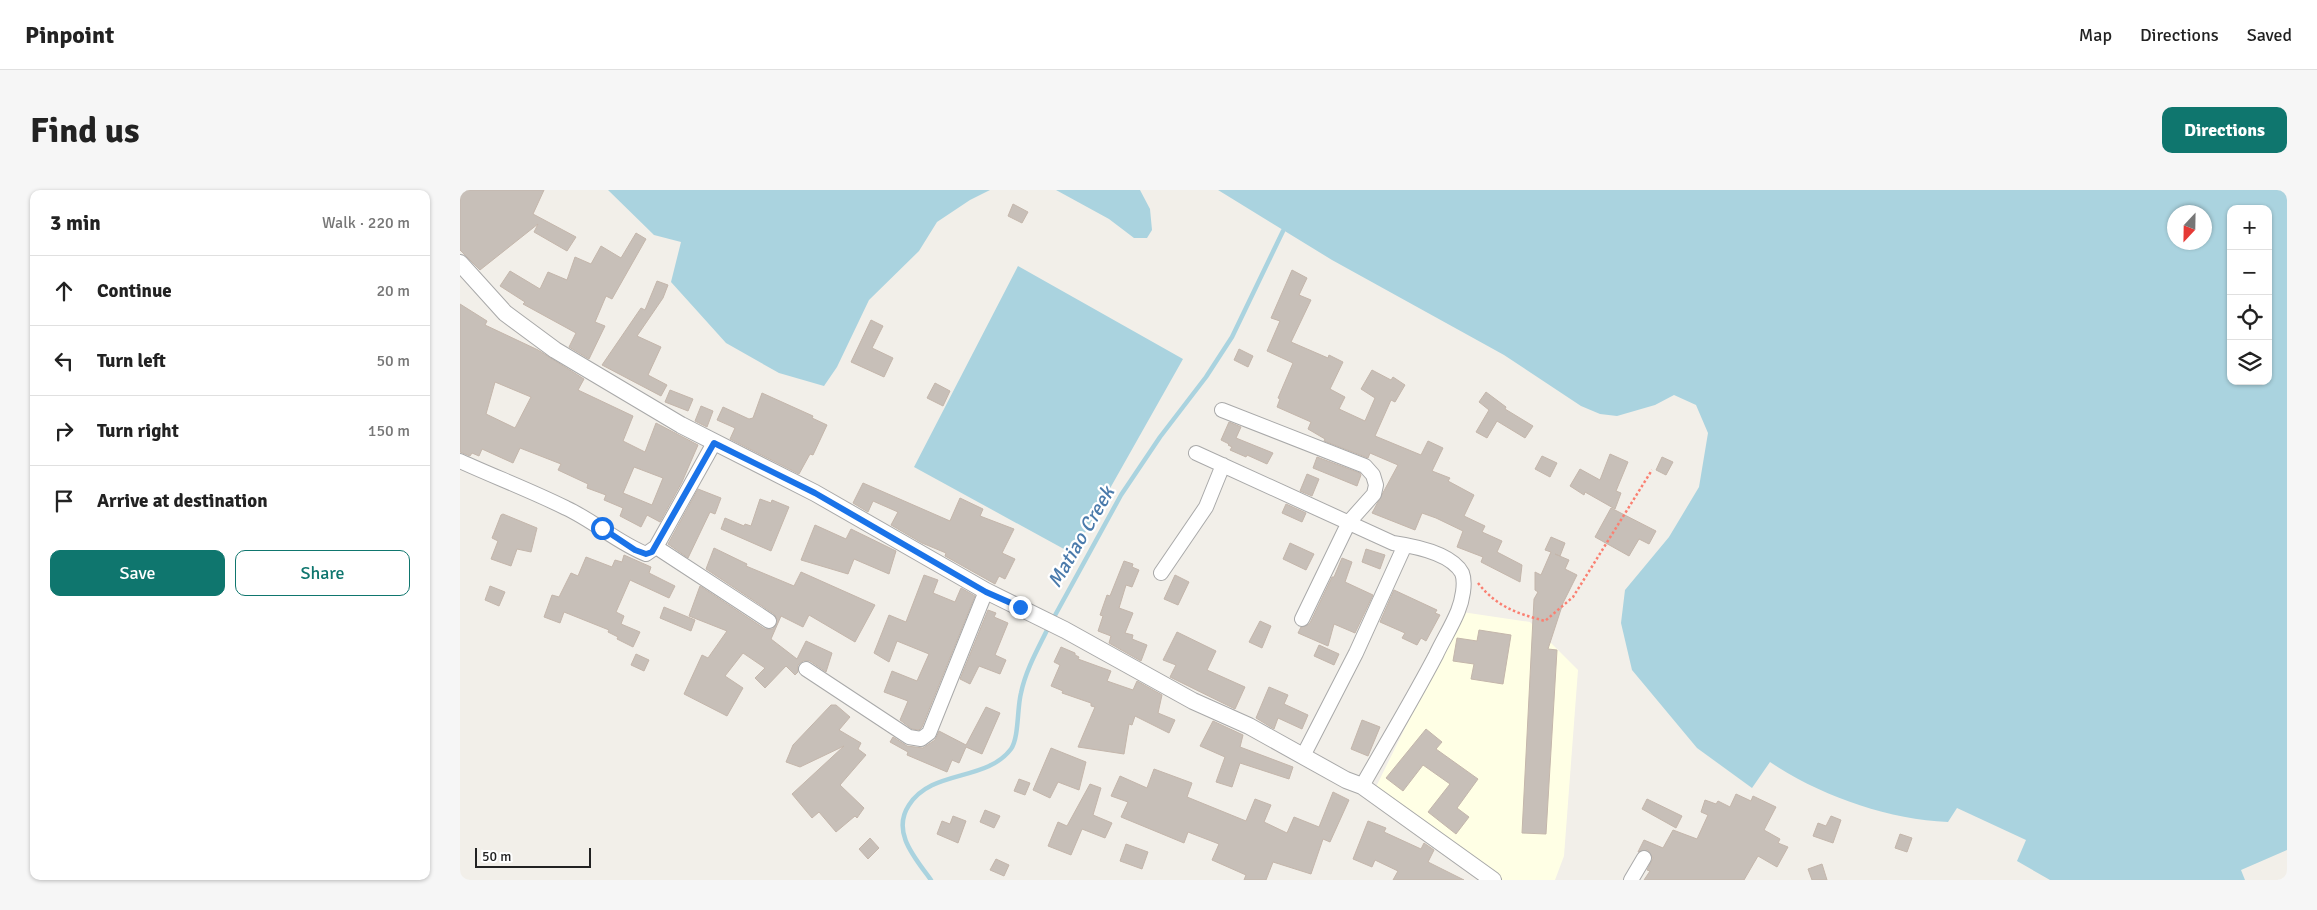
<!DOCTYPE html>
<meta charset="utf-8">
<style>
body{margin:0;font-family:Signika,sans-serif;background:#f6f6f6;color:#222}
.controls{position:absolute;right:15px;top:15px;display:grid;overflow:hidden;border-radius:10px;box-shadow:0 1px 4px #0004}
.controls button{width:45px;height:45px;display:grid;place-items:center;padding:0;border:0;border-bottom:1px solid #e0e0e0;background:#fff;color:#222;font:25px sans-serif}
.compass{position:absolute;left:1707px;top:15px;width:45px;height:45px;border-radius:50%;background:#fff;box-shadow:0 1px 4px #0004;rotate:202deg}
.scale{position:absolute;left:15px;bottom:12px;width:116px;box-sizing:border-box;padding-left:5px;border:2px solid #222;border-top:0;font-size:14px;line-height:18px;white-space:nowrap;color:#222;-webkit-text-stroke:4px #fff;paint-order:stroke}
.stop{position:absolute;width:15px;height:15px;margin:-11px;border:4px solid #1a73e8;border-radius:50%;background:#fff}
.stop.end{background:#1a73e8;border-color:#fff;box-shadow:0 1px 5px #0008}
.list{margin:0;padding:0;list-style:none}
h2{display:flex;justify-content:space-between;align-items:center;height:65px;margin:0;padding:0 20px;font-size:21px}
h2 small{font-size:16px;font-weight:400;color:#767676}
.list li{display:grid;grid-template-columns:32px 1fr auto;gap:15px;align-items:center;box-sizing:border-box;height:70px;padding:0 20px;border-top:1px solid #e0e0e0}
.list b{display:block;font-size:19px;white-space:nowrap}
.list em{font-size:16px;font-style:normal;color:#767676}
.actions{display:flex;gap:10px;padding:15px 20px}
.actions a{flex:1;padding:11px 0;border:1px solid #0f766e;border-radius:10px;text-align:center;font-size:18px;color:#0f766e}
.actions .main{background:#0f766e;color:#fff}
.icon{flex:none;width:28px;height:28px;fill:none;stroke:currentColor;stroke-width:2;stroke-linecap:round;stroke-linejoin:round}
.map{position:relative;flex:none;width:1827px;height:690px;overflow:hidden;border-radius:10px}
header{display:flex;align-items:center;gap:30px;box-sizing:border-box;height:70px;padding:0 25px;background:#fff;border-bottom:1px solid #e0e0e0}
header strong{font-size:24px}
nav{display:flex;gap:28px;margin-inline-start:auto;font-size:18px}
.intro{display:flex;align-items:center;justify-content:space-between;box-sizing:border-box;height:120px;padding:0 30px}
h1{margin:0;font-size:35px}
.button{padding:12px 22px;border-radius:10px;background:#0f766e;color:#fff;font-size:18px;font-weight:700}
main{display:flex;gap:30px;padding:0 30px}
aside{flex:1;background:#fff;border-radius:10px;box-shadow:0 1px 4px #0004}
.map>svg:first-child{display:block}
.education{fill:#ffffe5}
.water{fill:#aad3df;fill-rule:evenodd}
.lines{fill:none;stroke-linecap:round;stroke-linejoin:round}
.stream{stroke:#aad3df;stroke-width:4.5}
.building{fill:#c7bfb8;stroke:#c4b6ab;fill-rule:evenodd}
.minor-casing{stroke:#a9a9a9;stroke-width:16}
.tertiary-casing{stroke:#a9a9a9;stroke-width:18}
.path{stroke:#fa8072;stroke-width:2.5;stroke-dasharray:2.5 2.5;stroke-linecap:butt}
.minor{stroke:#fff;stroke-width:14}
.tertiary{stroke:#fff;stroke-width:16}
.route{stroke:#1a73e8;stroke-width:6}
.labels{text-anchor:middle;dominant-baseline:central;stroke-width:4.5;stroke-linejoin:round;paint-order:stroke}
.water-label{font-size:20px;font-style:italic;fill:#4a7aab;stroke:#fff}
</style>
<header>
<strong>Pinpoint</strong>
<nav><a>Map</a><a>Directions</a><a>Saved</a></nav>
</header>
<div class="intro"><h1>Find us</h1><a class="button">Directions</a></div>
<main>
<aside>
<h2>3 min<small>Walk · 220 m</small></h2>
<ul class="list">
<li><svg class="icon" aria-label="ahead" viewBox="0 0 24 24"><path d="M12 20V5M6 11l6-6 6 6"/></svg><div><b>Continue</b></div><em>20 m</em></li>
<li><svg class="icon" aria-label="left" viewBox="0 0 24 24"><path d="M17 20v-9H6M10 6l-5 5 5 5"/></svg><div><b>Turn left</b></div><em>50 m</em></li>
<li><svg class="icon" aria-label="right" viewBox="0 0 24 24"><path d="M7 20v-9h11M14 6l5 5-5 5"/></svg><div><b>Turn right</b></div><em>150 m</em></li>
<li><svg class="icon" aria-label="arrive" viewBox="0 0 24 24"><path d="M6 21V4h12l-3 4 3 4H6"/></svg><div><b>Arrive at destination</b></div></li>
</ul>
<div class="actions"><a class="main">Save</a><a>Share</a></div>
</aside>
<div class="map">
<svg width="1827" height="690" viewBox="0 0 1827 690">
<rect width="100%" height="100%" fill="#f2efe9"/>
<!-- education -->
<path class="education" d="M 1002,422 L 1070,432 L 1118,480 L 1104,666 L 1095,690 L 1030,690 L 913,603 Z"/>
<!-- water -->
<path class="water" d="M 148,0 L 530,0 L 510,10 L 477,32 L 459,61 L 409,110 L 377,177 L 364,196 L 319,183 L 266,153 L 211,92 L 221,52 L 194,45 Z
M 596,0 L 680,0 L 690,19 L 692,40 L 687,48 L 674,48 L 649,29 Z
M 758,0 L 1827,0 L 1827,660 L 1781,680 L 1785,690 L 1590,690 L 1557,671 L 1566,650 L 1497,618 L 1488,632 C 1427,629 1361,606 1310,572 L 1292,598 L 1237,558 L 1172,480 L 1161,433 L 1165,400 L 1209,347 L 1239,297 L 1248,243 L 1236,215 L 1214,205 L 1195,215 L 1157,226 L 1140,224 L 1121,216 L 1044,165 L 872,70 ZM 1771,19 L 1808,19 L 1808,191 L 1771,191 ZM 1744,22 L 1744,52 L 1714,52 L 1714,22 Z
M 558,76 L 723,169 L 613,364 L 454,277 Z"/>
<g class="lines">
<!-- stream -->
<path class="stream" d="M 593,429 L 661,305 L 700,247 L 746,187 L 772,147 L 823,41
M 471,690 C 455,668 431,642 449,615 C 472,579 526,592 551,559 C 559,548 557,518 561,503 C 566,479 579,457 589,436"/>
</g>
<!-- building -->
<path class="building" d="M 0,0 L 84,0 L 73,24 L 116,47 L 107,61 L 74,42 L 78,34 L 20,80 L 0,60 Z
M 553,14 L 568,22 L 562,33 L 548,26 Z
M 176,43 L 186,49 L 152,109 L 146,106 L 135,132 L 145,136 L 129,169 L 109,157 L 116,143 L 63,114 L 65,112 L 40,96 L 50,81 L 80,99 L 88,82 L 107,90 L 115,67 L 131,74 L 141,56 L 161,68 Z
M 832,80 L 847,88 L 839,105 L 851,110 L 831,152 L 868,168 L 869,165 L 883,172 L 870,199 L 885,207 L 879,219 L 905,231 L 915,208 L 901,199 L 912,180 L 931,190 L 933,187 L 945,195 L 935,212 L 931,210 L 915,246 L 961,265 L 968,251 L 983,258 L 972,281 L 990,288 L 988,291 L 1014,305 L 1004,326 L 1025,336 L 1022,342 L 1042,351 L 1037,362 L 1062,375 L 1060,392 L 1021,372 L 1023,367 L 997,357 L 1003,341 L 976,328 L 962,323 L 955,340 L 912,323 L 938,275 L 910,263 L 908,268 L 864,251 L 865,249 L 848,239 L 851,232 L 817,217 L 820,209 L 818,208 L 833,173 L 807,161 L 820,131 L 811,128 Z
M 197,91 L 208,95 L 203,108 L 177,146 L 201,157 L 188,185 L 207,195 L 201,206 L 142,175 L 181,118 L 185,120 Z
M 0,114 L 27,131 L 25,135 L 78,160 L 124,189 L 118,200 L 173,226 L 163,251 L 185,262 L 196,233 L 238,255 L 222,292 L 200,332 L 187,325 L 181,337 L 160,326 L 163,318 L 144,310 L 146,305 L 127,298 L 128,294 L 98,280 L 101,274 L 60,258 L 53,273 L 22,259 L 19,266 L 12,263 L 10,266 L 0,262 ZM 35,192 L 71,207 L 55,238 L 26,224 ZM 174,277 L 203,288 L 192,315 L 163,303 Z
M 411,130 L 423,136 L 412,158 L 433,168 L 424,187 L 391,172 Z
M 779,159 L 793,166 L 788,177 L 774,170 Z
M 475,193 L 490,201 L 483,216 L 467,208 Z
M 210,200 L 233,209 L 228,221 L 205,212 Z
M 1026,202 L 1046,217 L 1045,219 L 1073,236 L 1065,248 L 1037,231 L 1027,248 L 1016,242 L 1029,220 L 1019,212 Z
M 302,203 L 353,226 L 352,228 L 367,235 L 353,265 L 350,264 L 339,284 L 270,249 L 275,238 L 257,230 L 263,217 L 289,229 L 293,228 Z
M 241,216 L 253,221 L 247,237 L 235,231 Z
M 769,232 L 781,237 L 776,248 L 813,263 L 807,274 L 787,265 L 786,267 L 770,260 L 772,257 L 768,255 L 769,254 L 761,250 Z
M 1150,264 L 1168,272 L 1156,301 L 1161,303 L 1155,319 L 1125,302 L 1124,305 L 1110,296 L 1120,279 L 1140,290 Z
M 1082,266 L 1097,273 L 1090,287 L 1075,279 Z
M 857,267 L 900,283 L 901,285 L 897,296 L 853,278 Z
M 1202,267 L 1213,272 L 1206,285 L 1196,280 Z
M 847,284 L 859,289 L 852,306 L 840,301 Z
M 403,293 L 490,331 L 500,308 L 523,319 L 520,326 L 554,339 L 542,363 L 555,369 L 545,389 L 539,386 L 535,394 L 485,366 L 486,363 L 462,353 L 431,335 L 438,322 L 413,311 L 408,322 L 393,313 Z
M 238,299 L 261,308 L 255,324 L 250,322 L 228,368 L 208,354 Z
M 300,309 L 311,313 L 312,310 L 329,317 L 311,361 L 261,339 L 265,328 L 284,336 L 285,334 L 291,336 Z
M 826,314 L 846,323 L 842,332 L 822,323 Z
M 1151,318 L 1196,341 L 1189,354 L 1179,349 L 1169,366 L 1135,347 Z
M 43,324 L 77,338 L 71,362 L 57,359 L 51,376 L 31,369 L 38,351 L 32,348 L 41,325 Z
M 355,335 L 386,349 L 391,339 L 436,361 L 429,384 L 394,369 L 388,384 L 341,370 Z
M 1091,347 L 1105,353 L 1100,366 L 1095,364 L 1109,370 L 1105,379 L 1117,385 L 1103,413 L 1088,459 L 1097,460 L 1086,644 L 1062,643 L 1074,409 L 1078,402 L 1075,400 L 1075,382 L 1081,385 L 1091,362 L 1085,360 Z
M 830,353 L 854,364 L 846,380 L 823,369 Z
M 254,358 L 287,374 L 286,376 L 334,396 L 341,382 L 415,415 L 395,452 L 349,425 L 343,437 L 321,426 L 311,449 L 337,469 L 346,451 L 372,463 L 366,482 L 350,471 L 343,471 L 338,475 L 338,482 L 335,485 L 326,476 L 305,498 L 295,488 L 305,478 L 283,463 L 265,486 L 283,498 L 267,526 L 224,504 L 242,465 L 248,468 L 267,441 L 229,426 L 240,396 L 305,439 L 313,439 L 318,431 L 314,424 L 246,379 Z
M 906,359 L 925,365 L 920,379 L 902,372 Z
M 164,365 L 191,377 L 189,383 L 215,396 L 209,408 L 170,390 L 156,422 L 164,426 L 161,434 L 180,442 L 173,457 L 157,449 L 158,447 L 148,442 L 149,440 L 104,422 L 100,433 L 84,427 L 92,405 L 99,407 L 111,383 L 118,386 L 126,367 L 152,377 L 155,370 L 162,372 Z
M 882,368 L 892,372 L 885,392 L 913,405 L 895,443 L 874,434 L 868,456 L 838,443 L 841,437 L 846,436 L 850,433 L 872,387 L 874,387 Z
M 664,371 L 673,374 L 672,377 L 679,380 L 672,397 L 666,395 L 659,418 L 673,423 L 665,443 L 673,445 L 672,449 L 687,455 L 681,471 L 649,453 L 651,446 L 638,441 L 643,426 L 640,425 L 647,405 L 650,406 Z
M 464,385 L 478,390 L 473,403 L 495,412 L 501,398 L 515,406 L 462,537 L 459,540 L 452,539 L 440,530 L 448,511 L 424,502 L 432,481 L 457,491 L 469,464 L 437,451 L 429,472 L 414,463 L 429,425 L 446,432 Z
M 715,385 L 729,392 L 718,415 L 704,409 Z
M 30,396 L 45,402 L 39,416 L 25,410 Z
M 934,400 L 977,420 L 975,423 L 980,425 L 966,451 L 961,448 L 957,455 L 942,448 L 945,443 L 920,432 Z
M 204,417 L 235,430 L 231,441 L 200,428 Z
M 528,420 L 536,423 L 534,427 L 548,433 L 535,465 L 546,470 L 540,484 L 519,476 L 510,494 L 500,489 Z
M 800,431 L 811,436 L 802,458 L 789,452 Z
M 1019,440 L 1051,445 L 1043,494 L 1011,489 L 1014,474 L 993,471 L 997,448 L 1017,451 Z
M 717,442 L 756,461 L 747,480 L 785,497 L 775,519 L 710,487 L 716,475 L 703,470 Z
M 859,455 L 879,464 L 874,475 L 854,466 Z
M 601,457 L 615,463 L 615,465 L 619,467 L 618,469 L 651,481 L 647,491 L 673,500 L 677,491 L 702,505 L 698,523 L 715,530 L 709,543 L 675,526 L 672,535 L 669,534 L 664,564 L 618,557 L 635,517 L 631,516 L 631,513 L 602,503 L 603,501 L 591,496 L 600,475 L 594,472 Z
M 176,464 L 189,470 L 184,481 L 171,475 Z
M 809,497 L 828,505 L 824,514 L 848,525 L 842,539 L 818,528 L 814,539 L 796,528 Z
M 371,515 L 376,515 L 390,527 L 379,540 L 401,553 L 398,559 L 406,565 L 380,595 L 404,618 L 397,628 L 395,626 L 376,642 L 359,622 L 352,628 L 332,604 L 384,556 L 340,577 L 326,572 L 333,555 Z
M 526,517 L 540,523 L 522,564 L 506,557 L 499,573 L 492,570 L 487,582 L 447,565 L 448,562 L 430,552 L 433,547 L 447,556 L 463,558 L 475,550 L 479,541 L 506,555 Z
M 902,530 L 920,537 L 908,566 L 891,559 Z
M 753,531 L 783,545 L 780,557 L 833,577 L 829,589 L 780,573 L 772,597 L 756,592 L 765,567 L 740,556 Z
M 966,539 L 982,552 L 976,559 L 1018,589 L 997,618 L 1009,627 L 996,644 L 968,622 L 990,594 L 963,575 L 943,601 L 926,588 Z
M 591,558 L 626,572 L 619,600 L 598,592 L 590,608 L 573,600 Z
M 694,579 L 732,593 L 727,607 L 786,631 L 795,609 L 811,615 L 804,632 L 827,643 L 834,627 L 859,637 L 873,602 L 889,610 L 870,652 L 863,649 L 851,684 L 813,672 L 806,690 L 784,690 L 786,685 L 752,670 L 759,654 L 728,642 L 724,653 L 661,627 L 668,612 L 651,606 L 660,586 L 687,598 Z
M 559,589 L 570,593 L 565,605 L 554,601 Z
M 630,594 L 641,598 L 633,625 L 652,633 L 645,648 L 622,639 L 611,665 L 588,656 L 598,632 L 607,636 Z
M 1276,604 L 1291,611 L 1293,606 L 1316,617 L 1304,640 L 1320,649 L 1318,653 L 1328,657 L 1317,677 L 1298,666 L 1284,690 L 1184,690 L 1190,681 L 1187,680 L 1193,668 L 1188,660 L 1178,662 L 1184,650 L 1203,658 L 1213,640 L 1237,649 L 1248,625 L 1241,622 L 1245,610 L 1256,614 L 1258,611 L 1270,617 Z
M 1187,609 L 1222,626 L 1216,638 L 1182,619 Z
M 525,620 L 540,626 L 534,638 L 520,632 Z
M 493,626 L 506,631 L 498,653 L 477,644 L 482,631 L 490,634 Z
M 1371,626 L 1381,630 L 1373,653 L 1353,646 L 1358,633 L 1366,636 Z
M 908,631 L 926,638 L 924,642 L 961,659 L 964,653 L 974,660 L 968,672 L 1004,690 L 933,690 L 938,681 L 915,670 L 912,677 L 893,669 Z
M 1440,644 L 1452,648 L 1447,662 L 1435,658 Z
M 410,648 L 419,658 L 408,669 L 399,659 Z
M 666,654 L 688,662 L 682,679 L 660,671 Z
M 536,669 L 549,675 L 544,686 L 530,680 Z
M 1362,674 L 1367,690 L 1352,690 L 1348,679 Z"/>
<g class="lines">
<defs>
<path id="minor" d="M 762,220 L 905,276 L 913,285 L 916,295 L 914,304 L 889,332 L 842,429
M 736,263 L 933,353 C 954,356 991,363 1002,383 C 1006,393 1002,411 998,421 C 992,436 983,450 976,465 C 953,509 927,552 902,596
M 0,271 C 35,287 72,301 106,318 C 134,331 158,353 186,364 L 196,357 L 254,253
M 196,357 L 309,431
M 701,383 L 746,317 L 763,275
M 346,479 L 449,547 L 461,549 L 469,543 L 526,401
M 843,566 L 896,463 L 945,355
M 1171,690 L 1184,668"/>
<path id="tertiary" d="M 0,73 L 45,123 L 95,160 L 221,235 L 355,303 L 526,401 L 605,440 L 733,511 L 789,536 L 886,590 L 902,596 L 1033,690"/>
</defs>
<!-- minor casing -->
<use href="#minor" class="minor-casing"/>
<!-- tertiary casing -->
<use href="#tertiary" class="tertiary-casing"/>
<!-- path -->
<path class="path" d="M 1018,393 C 1037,417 1056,423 1085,431 L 1113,407 L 1192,280"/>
<!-- minor -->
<use href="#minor" class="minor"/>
<!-- tertiary -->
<use href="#tertiary" class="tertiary"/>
</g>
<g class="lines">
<!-- route -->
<path class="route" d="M 142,338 L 175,360 L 186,364 L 192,362 L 254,253 L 355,303 L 526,402 L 560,417"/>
</g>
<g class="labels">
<!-- water labels -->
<g class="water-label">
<text transform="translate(621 347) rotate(-60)">Matiao Creek</text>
</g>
</g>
</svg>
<div class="controls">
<button>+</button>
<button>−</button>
<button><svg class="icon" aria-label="locate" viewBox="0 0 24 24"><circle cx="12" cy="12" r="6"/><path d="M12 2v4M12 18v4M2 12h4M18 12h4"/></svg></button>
<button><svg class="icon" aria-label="layers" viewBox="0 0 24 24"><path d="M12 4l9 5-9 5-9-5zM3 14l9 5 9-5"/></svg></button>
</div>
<svg class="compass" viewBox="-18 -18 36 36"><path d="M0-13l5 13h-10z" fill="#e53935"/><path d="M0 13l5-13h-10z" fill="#767676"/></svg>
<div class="scale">50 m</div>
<div class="stop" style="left:142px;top:338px"></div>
<div class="stop end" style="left:560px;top:417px"></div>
</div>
</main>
